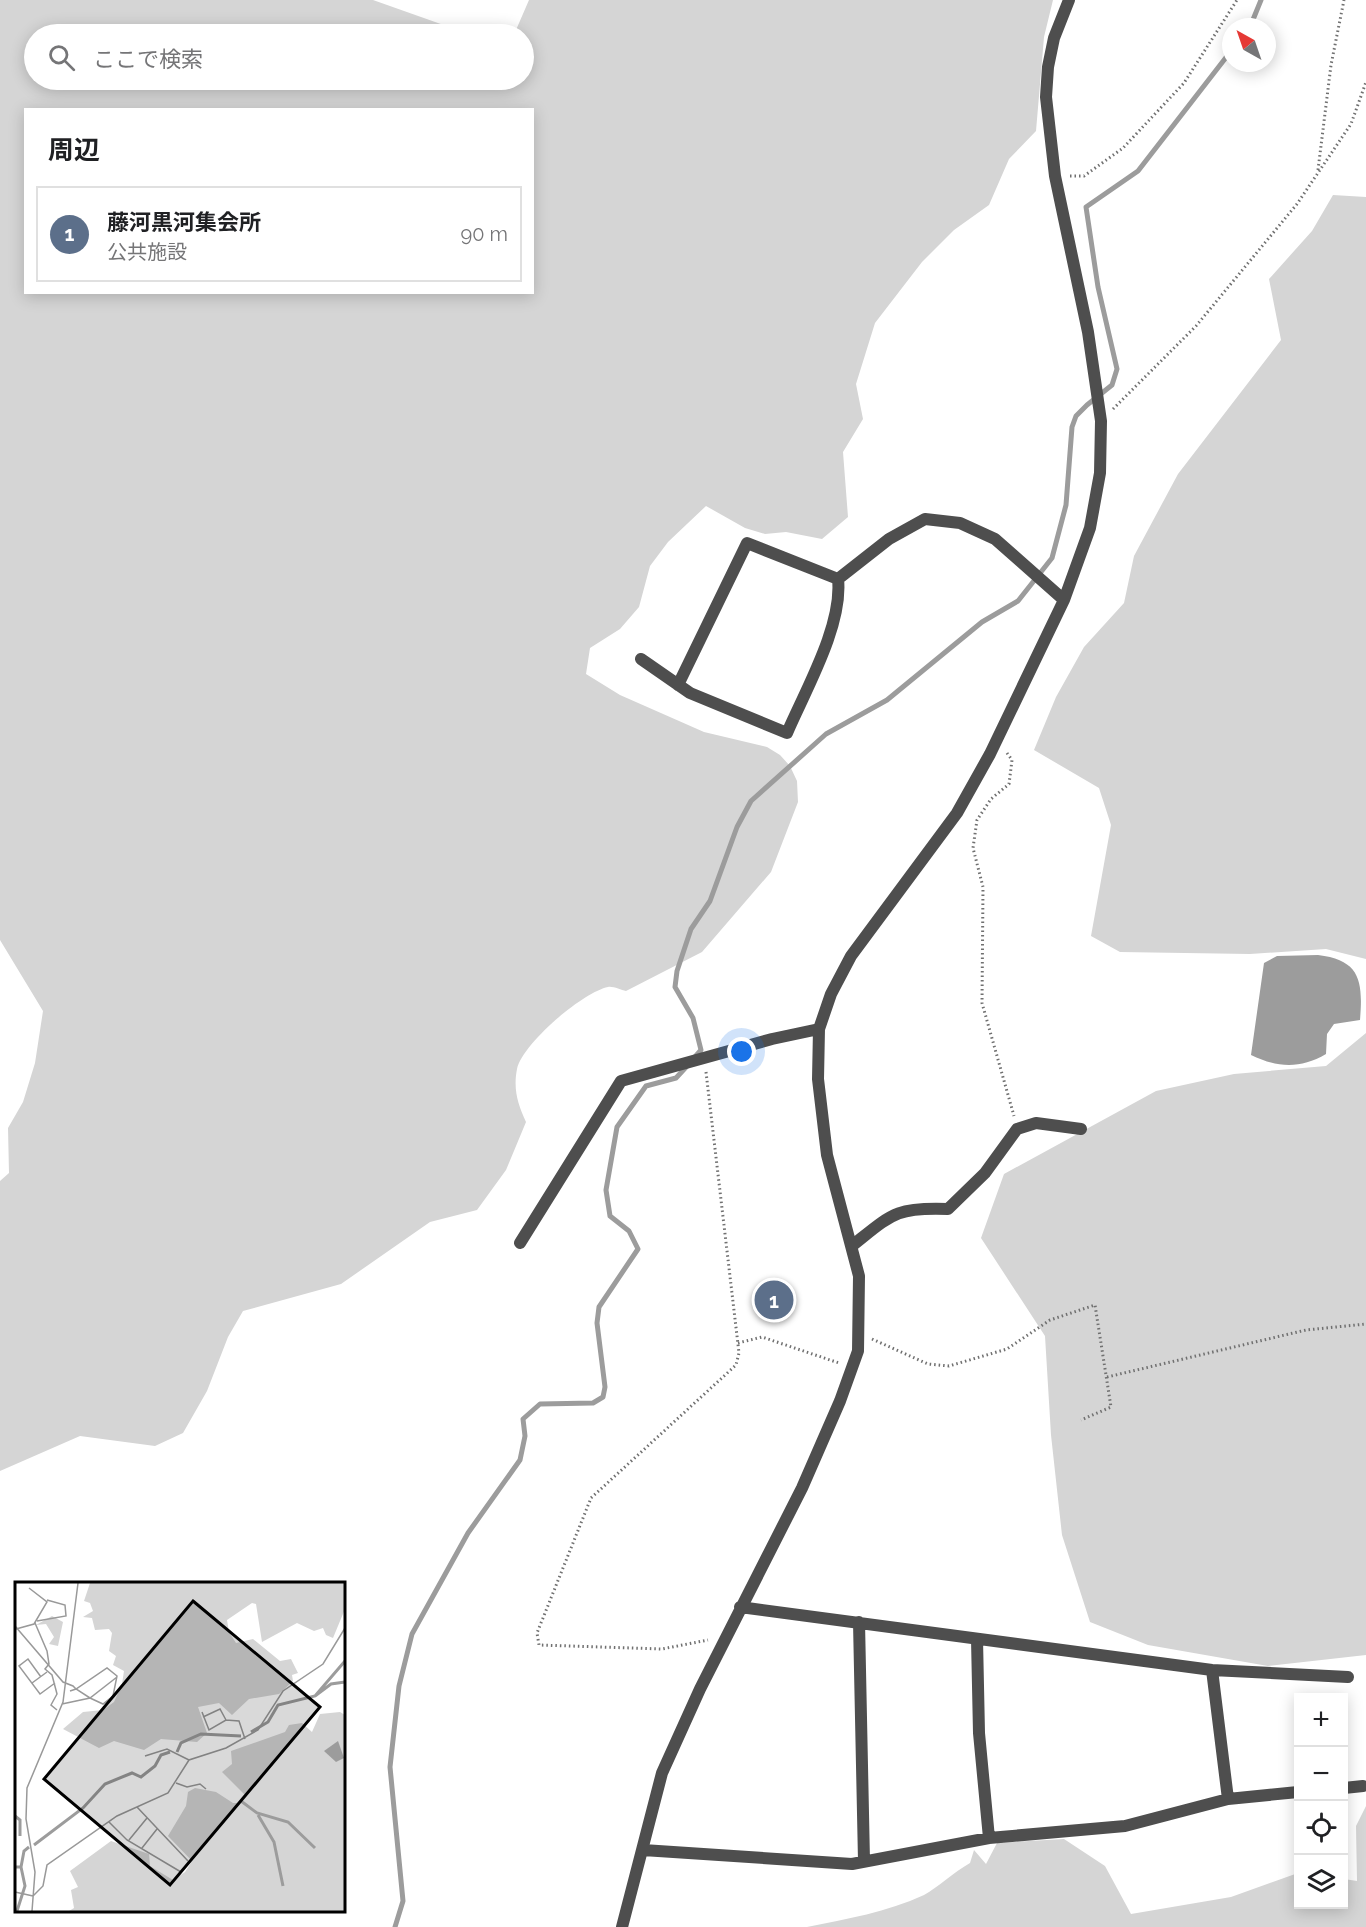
<!DOCTYPE html>
<html lang="ja">
<meta charset="utf-8">
<style>
body{margin:0;font-family:Raleway,"Noto Sans JP",sans-serif;background:#f6f6f6;color:#202124}
.controls{position:absolute;right:18px;bottom:18px;display:grid;overflow:hidden;border-radius:0px;box-shadow:0 3px 15px #0003}
.controls button{width:54px;height:54px;display:grid;place-items:center;padding:0;border:0;border-bottom:2px solid #e0e0e0;background:#fff;color:#202124;font:30px sans-serif}
.compass{position:absolute;left:1222px;top:18px;width:54px;height:54px;border-radius:50%;background:#fff;box-shadow:0 3px 15px #0003;rotate:320deg}
.you{position:absolute;left:742px;top:1052px;width:21px;height:21px;margin:-15px;border:4px solid #fff;border-radius:50%;background:#1a73e8;box-shadow:0 0 0 9px #1a73e833}
.badge{display:grid;place-items:center;width:39px;height:39px;border-radius:50%;background:#000;color:#fff;font-size:20px;font-weight:700}
.pin{position:absolute;translate:-50% -50%;border:3px solid #fff;box-shadow:0 2px 6px #0006}
.list{margin:0;padding:0;list-style:none}
h2{display:flex;justify-content:space-between;align-items:center;height:78px;margin:0;padding:0 24px;font-size:26px}
h2 small{font-size:20px;font-weight:400;color:#757577}
.list li{display:grid;grid-template-columns:39px 1fr auto;gap:18px;align-items:center;box-sizing:border-box;height:96px;margin:0 12px 12px;padding:0 12px;border:2px solid #e0e0e0;border-radius:0px}
.list b{display:block;font-size:22px;white-space:nowrap}
.list p{margin:0;font-size:20px;white-space:nowrap;color:#757577}
.list em{font-size:20px;font-style:normal;color:#757577}
.icon{flex:none;width:33px;height:33px;fill:none;stroke:currentColor;stroke-width:2;stroke-linecap:round;stroke-linejoin:round}
.map{position:relative;flex:none;width:1366px;height:1927px;overflow:hidden}
.search{position:absolute;background:#fff;box-shadow:0 3px 15px #0003;left:24px;top:24px;width:510px;height:66px;display:flex;align-items:center;gap:15px;box-sizing:border-box;padding:0 21px;border-radius:33px;color:#757577;font-size:22px}
.panel{position:absolute;background:#fff;box-shadow:0 3px 15px #0003;left:24px;top:108px;width:510px;height:186px;border-radius:0px}
.map>svg:first-child{display:block}
.green{fill:#d5d5d5;fill-rule:evenodd}
.water{fill:#9c9c9c}
.lines{fill:none;stroke-linecap:round;stroke-linejoin:round}
.stream{stroke:#9c9c9c;stroke-width:5}
.path{stroke:#707070;stroke-width:3;stroke-dasharray:1.5 3;stroke-linecap:butt}
.minor{stroke:#4e4e4e;stroke-width:12}
.inset-river{fill:none;stroke:#9c9c9c;stroke-width:3}
.inset-road{fill:none;stroke:#999;stroke-width:1.5}
.view{fill:#000;fill-opacity:0.15;stroke:#000;stroke-width:3}
.inset-edge{fill:none;stroke:#000;stroke-width:3}
</style>
<div class="map">
<svg width="1366" height="1927" viewBox="0 0 1366 1927">
<rect width="100%" height="100%" fill="#fff"/>
<!-- green -->
<path class="green" d="M 0,0 L 373,0 L 469,34 L 34,34 L 34,80 L 524,80 L 524,34 L 508,34 L 516,30 L 529,0 L 1053,0 L 1044,37 L 1036,131 L 1009,159 L 989,205 L 954,230 L 922,262 L 875,323 L 856,384 L 863,419 L 843,452 L 848,517 L 822,539 L 786,532 L 765,534 L 745,528 L 706,506 L 668,542 L 650,566 L 639,607 L 620,629 L 590,648 L 586,674 L 620,695 L 704,732 L 767,747 L 780,755 L 790,766 L 797,781 L 798,802 L 771,872 L 702,952 L 626,991 C 621,990 613,986 608,987 C 583,992 522,1044 517,1069 C 513,1090 518,1104 526,1122 L 506,1170 L 477,1210 L 430,1222 L 341,1284 L 243,1311 L 228,1337 L 207,1391 L 183,1433 L 155,1446 L 80,1436 L 0,1471 L 0,1181 L 9,1173 L 8,1128 L 23,1102 L 35,1063 L 43,1011 L 0,940 ZM 26,110 L 532,110 L 532,292 L 26,292 Z
M 1333,195 L 1366,197 L 1366,959 L 1326,949 L 1250,954 L 1120,952 L 1091,936 L 1111,825 L 1099,788 L 1034,750 L 1056,697 L 1084,647 L 1124,603 L 1134,556 L 1178,474 L 1281,340 L 1269,279 L 1312,231 Z
M 1366,1033 L 1366,1655 L 1268,1666 L 1148,1645 L 1090,1622 L 1062,1535 L 1051,1435 L 1045,1336 L 981,1238 L 1004,1174 L 1156,1091 L 1234,1074 L 1326,1066 Z
M 1366,1806 L 1366,1927 L 807,1927 C 847,1919 887,1912 924,1895 C 937,1888 954,1872 970,1863 L 974,1850 L 986,1864 L 997,1843 L 1064,1839 L 1105,1866 L 1131,1914 L 1231,1897 L 1298,1873 L 1298,1904 L 1344,1904 L 1344,1879 L 1357,1881 L 1356,1826 Z"/>
<!-- water -->
<path class="water" d="M 1318,955 C 1361,960 1363,982 1360,1020 L 1334,1024 L 1327,1034 L 1326,1054 C 1300,1069 1278,1068 1251,1055 L 1264,963 L 1277,956 Z"/>
<g class="lines">
<!-- stream -->
<path class="stream" d="M 1250,27 L 1261,0
M 694,1058 L 701,1050 L 693,1018 L 675,987 L 677,971 L 691,929 L 710,901 L 737,827 L 751,801 L 826,734 L 887,700 L 982,622 L 1018,601 L 1052,558 L 1066,505 L 1072,427 L 1076,416 L 1087,405 L 1112,385 L 1117,369 L 1098,287 L 1086,207 L 1138,171 L 1231,51
M 395,1927 L 403,1901 L 390,1767 L 399,1686 L 412,1634 L 468,1533 L 520,1460 L 525,1436 L 523,1419 L 540,1404 L 593,1403 L 603,1397 L 605,1387 L 597,1323 L 599,1307 L 638,1249 L 629,1231 L 610,1216 L 606,1190 L 617,1127 L 646,1086 L 676,1078 L 688,1065"/>
<!-- path -->
<path class="path" d="M 1318,170 L 1331,65 L 1344,0
M 1070,176 L 1084,176 L 1123,148 L 1184,83 L 1237,0
M 1113,409 L 1196,326 L 1297,204 L 1351,124 L 1366,82
M 1007,753 L 1012,760 L 1009,784 L 991,799 L 977,820 L 973,848 L 983,887 L 982,1003 L 1014,1116
M 706,1072 L 739,1353 L 736,1365 L 591,1498 L 537,1633 L 539,1645 L 662,1649 L 708,1640
M 872,1339 L 928,1364 L 949,1366 L 1007,1349 L 1050,1320 L 1095,1305 L 1111,1407 L 1081,1420
M 738,1343 L 762,1337 L 839,1363
M 1107,1377 L 1306,1330 L 1366,1324"/>
<!-- minor -->
<path class="minor" d="M 641,659 L 690,693 L 787,733 C 806,689 843,625 838,579 L 889,539 L 925,519 L 960,523 L 995,539 L 1064,600
M 678,685 L 747,543 L 838,579
M 520,1243 L 621,1081 L 772,1039 L 819,1029
M 853,1245 C 892,1214 896,1207 948,1209 L 985,1173 L 1017,1129 L 1036,1123 L 1081,1129
M 740,1607 L 1212,1670 L 1348,1677
M 859,1622 L 864,1861
M 977,1639 L 979,1733 L 989,1838
M 1212,1670 L 1228,1799
M 1344,1788 L 1363,1786
M 643,1850 L 852,1864 L 989,1838 L 1125,1826 L 1228,1799 L 1298,1792
M 622,1927 L 662,1773 L 700,1689 L 802,1488 L 840,1401 L 858,1351 L 859,1276 L 827,1155 L 818,1079 L 819,1029 L 831,994 L 851,956 L 957,813 L 990,754 L 1064,600 L 1090,528 L 1100,473 L 1101,421 L 1088,332 L 1055,176 L 1046,97 L 1048,67 L 1054,38 L 1069,0"/>
</g>
<!-- overview -->
<g transform="translate(15 1582)">
<rect width="330" height="330" fill="#fff"/>
<path d="M 75,1 L 330,1 L 330,27 L 318,56 L 311,53 L 308,46 L 299,49 L 282,41 L 247,60 L 241,22 L 237,21 L 212,38 L 214,50 L 221,61 L 238,57 L 265,79 L 276,77 L 283,91 L 277,93 L 278,99 L 264,112 L 234,117 L 217,133 L 204,121 L 183,125 L 192,151 L 182,160 L 146,157 L 129,168 L 99,159 L 84,166 L 48,147 L 68,130 L 88,128 L 99,120 L 107,102 L 109,89 L 98,83 L 101,74 L 94,69 L 97,51 L 94,47 L 80,48 L 77,36 L 68,35 L 78,29 L 75,21 L 69,19 ZM 37,34 L 48,40 L 43,64 L 34,62 L 39,55 L 31,42 L 21,43 ZM 325,130 L 330,133 L 330,329 L 54,329 L 59,326 L 56,308 L 63,305 L 55,289 L 96,259 L 134,272 L 135,284 L 158,298 L 170,290 L 177,279 L 153,254 L 171,224 L 173,210 L 180,206 L 201,210 L 218,221 L 226,221 L 231,214 L 207,190 L 217,182 L 216,169 L 270,150 L 274,143 L 287,141 L 297,150 L 305,132 Z" fill="#d5d5d5"/>
<path d="M 323,159 L 329,176 L 321,180 L 309,169 Z" fill="#9c9c9c"/>
<path class="inset-river" d="M 300,114 L 316,102 L 330,100M 236,150 L 253,140 L 263,123 L 300,114 L 330,79M 162,170 L 166,161 L 186,152 L 226,154M 226,219 L 242,231 L 273,240 L 300,266M 243,233 L 259,260 L 268,304M 0,234 L 5,238 L 5,254M 19,263 L 68,226 L 90,202 L 117,191 L 126,195 L 140,184 L 146,173 L 155,170M 0,285 L 6,285 L 9,269 L 14,265M 2,329 L 10,304 L 6,285"/>
<path class="inset-road" d="M 22,39 L 51,34 L 50,23 L 32,18M 20,41 L 32,69 L 34,82 L 30,87 L 37,93 L 42,112 L 36,123 L 42,128M 0,44 L 48,100 L 58,104 L 61,107 L 75,116 L 88,122 L 98,114 L 102,94 L 92,86 L 61,107 L 55,109M 1,47 L 19,42 L 32,20 L 14,6M 26,95 L 13,77 L 4,84 L 25,112 L 40,101M 17,101 L 32,90M 47,122 L 75,116 L 102,95M 187,130 L 194,148 L 211,138 L 224,139 L 230,157M 188,135 L 205,127 L 211,138M 130,174 L 152,167 L 174,178M 161,201 L 172,205 L 185,202 L 191,207M 122,225 L 173,279M 94,240 L 112,258 L 166,290M 114,258 L 132,236M 127,266 L 142,247M 0,310 L 18,314M 18,314 L 28,304 L 32,283 L 102,234 L 153,211 L 174,178 L 211,166 L 243,148 L 268,109 L 308,82 L 330,46M 17,329 L 20,290 L 11,237 L 12,206 L 48,120 L 63,1"/>
<path class="view" d="M 178,19 L 305,125 L 155,303 L 29,197 Z"/>
<rect width="330" height="330" class="inset-edge"/>
</g>
</svg>
<div class="controls">
<button>+</button>
<button>−</button>
<button><svg class="icon" aria-label="locate" viewBox="0 0 24 24"><circle cx="12" cy="12" r="6"/><path d="M12 2v4M12 18v4M2 12h4M18 12h4"/></svg></button>
<button><svg class="icon" aria-label="layers" viewBox="0 0 24 24"><path d="M12 4l9 5-9 5-9-5zM3 14l9 5 9-5"/></svg></button>
</div>
<svg class="compass" viewBox="-18 -18 36 36"><path d="M0-13l5 13h-10z" fill="#e53935"/><path d="M0 13l5-13h-10z" fill="#757577"/></svg>
<div class="you"></div>
<div class="pin badge" style="left:774px;top:1300px;background:#5c6f8a">1</div>
<div class="search"><svg class="icon" aria-label="search" viewBox="0 0 24 24"><circle cx="10" cy="10" r="6"/><path d="M15 15l6 6"/></svg>ここで検索</div>
<section class="panel">
<h2>周辺<small></small></h2>
<ul class="list">
<li><span class="badge" style="background:#5c6f8a">1</span><div><b>藤河黒河集会所</b><p>公共施設</p></div><em>90 m</em></li>
</ul>
</section>
</div>
